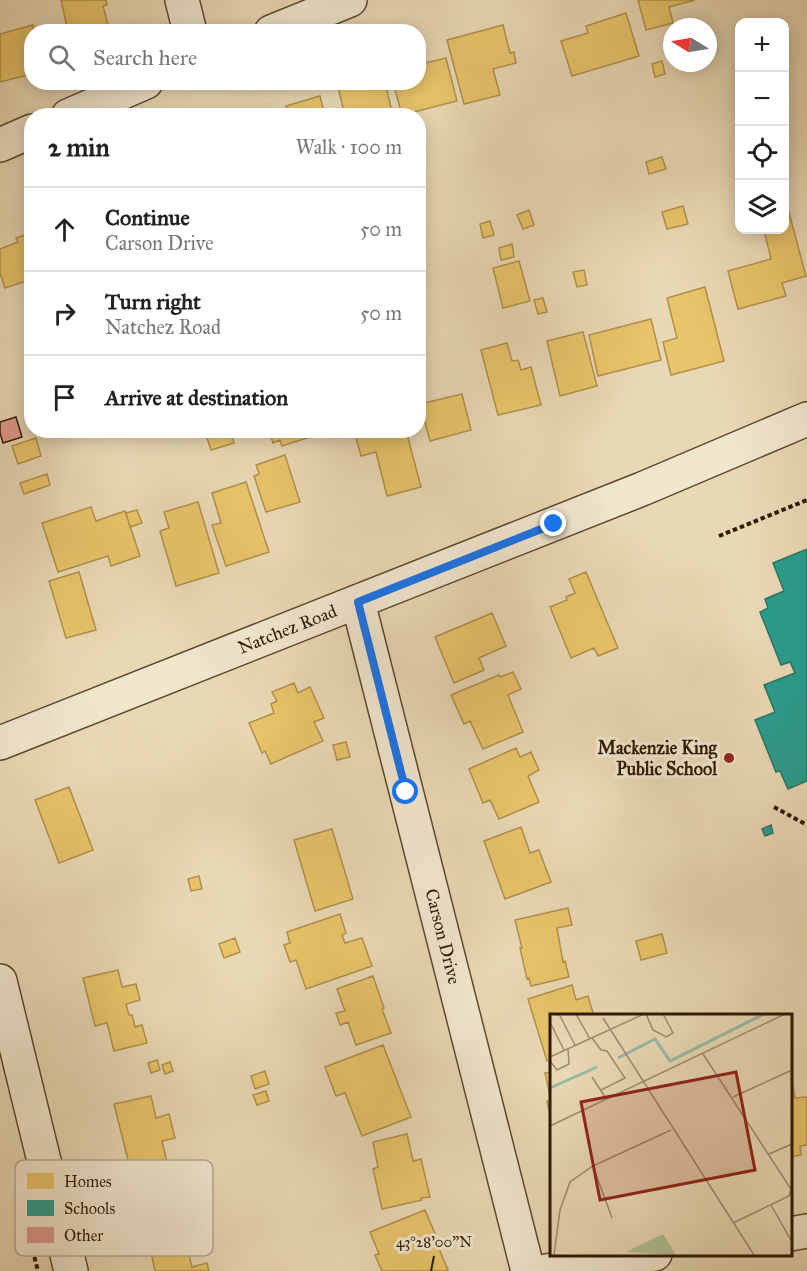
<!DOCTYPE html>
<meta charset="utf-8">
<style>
body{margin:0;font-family:"IM FELL Great Primer",serif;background:#f2f2f2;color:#222}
.controls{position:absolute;right:18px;top:18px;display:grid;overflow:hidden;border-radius:12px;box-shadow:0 3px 15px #0003}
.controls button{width:54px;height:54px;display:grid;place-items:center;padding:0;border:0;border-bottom:2px solid #e0e0e0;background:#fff;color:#222;font:30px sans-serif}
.compass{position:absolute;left:663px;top:18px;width:54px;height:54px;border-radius:50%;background:#fff;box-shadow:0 3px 15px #0003;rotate:281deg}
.stop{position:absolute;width:18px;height:18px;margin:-14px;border:4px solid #1a73e8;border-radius:50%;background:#fff}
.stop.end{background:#1a73e8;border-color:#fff;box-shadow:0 2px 6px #0008}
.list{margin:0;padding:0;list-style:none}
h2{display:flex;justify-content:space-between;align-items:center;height:78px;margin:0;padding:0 24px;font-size:26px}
h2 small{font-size:20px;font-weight:400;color:#767676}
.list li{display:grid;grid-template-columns:39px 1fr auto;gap:18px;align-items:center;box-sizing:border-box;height:84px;padding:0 24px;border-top:2px solid #e0e0e0}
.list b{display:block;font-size:22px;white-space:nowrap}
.list p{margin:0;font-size:20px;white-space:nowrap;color:#767676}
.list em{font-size:20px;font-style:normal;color:#767676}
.icon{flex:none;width:33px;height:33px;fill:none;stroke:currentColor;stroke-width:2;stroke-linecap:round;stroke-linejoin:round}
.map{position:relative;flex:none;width:807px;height:1271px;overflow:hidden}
.search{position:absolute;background:#fff;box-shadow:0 3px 15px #0003;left:24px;top:24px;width:402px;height:66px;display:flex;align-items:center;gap:15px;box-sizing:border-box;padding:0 21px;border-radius:24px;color:#767676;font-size:22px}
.panel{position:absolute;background:#fff;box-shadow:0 3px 15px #0003;left:24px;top:108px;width:402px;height:330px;border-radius:24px}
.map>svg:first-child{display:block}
.homes{fill:#e9c46a;stroke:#b1914b;stroke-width:1.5}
.schools{fill:#2a9d8f;stroke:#2b7565;stroke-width:1.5}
.building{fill:#e09a8e;stroke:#2e1902;stroke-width:1.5}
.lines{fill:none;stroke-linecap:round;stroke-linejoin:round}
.minor-casing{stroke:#5d492e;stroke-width:36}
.path{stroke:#2e1902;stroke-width:4;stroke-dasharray:4.5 3;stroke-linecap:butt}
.minor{stroke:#f1e6ce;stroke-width:33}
.route{stroke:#1a73e8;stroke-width:8}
.ticks{fill:none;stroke:#2e1902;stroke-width:2}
.poi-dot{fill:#8f2418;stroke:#f1e6ce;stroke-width:2}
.labels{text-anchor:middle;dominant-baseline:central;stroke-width:6;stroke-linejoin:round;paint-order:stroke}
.street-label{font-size:18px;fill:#2e1902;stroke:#f1e6ce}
.poi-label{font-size:18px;font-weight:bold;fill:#2e1902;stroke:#f1e6ce;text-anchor:end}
.inset-river{fill:none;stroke:#98baaa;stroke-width:3}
.inset-road{fill:none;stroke:#9e8c6d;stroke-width:1.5}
.view{fill:#8f2418;fill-opacity:0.15;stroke:#8f2418;stroke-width:3}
.inset-edge{fill:none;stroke:#2e1902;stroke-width:3}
.key{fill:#f1e6ce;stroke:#b6a891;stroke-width:1.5}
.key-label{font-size:16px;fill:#2e1902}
.ticks-label{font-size:15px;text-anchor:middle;fill:#2e1902;stroke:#f1e6ce;stroke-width:6;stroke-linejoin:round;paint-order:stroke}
</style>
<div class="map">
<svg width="807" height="1271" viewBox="0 0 807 1271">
<rect width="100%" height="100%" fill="#e9d8b4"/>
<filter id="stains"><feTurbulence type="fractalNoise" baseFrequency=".00333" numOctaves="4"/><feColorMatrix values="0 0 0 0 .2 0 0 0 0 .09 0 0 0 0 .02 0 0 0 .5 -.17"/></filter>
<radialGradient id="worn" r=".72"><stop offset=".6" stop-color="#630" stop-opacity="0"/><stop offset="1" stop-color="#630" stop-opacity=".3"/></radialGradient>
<!-- homes -->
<path class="homes" d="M 61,0 L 106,0 L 107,5 L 103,6 L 110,32 L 68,32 Z
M 638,0 L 695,0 L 669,7 L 673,23 L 646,30 Z
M 626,13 L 639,56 L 572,76 L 561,41 L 588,33 L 586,26 Z
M 33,25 L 34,32 L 32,32 L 32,74 L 0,82 L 0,34 Z
M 503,25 L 510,53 L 514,52 L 516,63 L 493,69 L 500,95 L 464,104 L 447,40 Z
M 423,54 L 425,63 L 446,58 L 457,101 L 402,115 L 393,82 L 418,82 L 418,55 Z
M 662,61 L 665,74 L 655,77 L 652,64 Z
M 356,82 L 385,82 L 393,116 L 345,116 L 338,87 Z
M 320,96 L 325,116 L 274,116 L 274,114 L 287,111 L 286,106 Z
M 662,157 L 666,169 L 649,174 L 646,162 Z
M 784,194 L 806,276 L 782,283 L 786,296 L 738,309 L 728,271 L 771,259 L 764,230 L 784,230 Z
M 683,206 L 688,224 L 667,229 L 662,212 Z
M 529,210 L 534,225 L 523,229 L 517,215 Z
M 490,221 L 494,235 L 483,238 L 480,224 Z
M 32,233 L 32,279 L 5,288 L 0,273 L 0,249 L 18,242 L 16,238 Z
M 512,244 L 514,257 L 501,260 L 499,248 Z
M 519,261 L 530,301 L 503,308 L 493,268 Z
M 584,270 L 587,285 L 577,287 L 573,272 Z
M 705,287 L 724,361 L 671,375 L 663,342 L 677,338 L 667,298 Z
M 543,298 L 547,312 L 538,314 L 534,300 Z
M 651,319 L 661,360 L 598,376 L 589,335 Z
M 583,332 L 597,386 L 560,396 L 547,341 Z
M 507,343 L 512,361 L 518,360 L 521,370 L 531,367 L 541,405 L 498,415 L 481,350 Z
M 462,394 L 471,430 L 430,441 L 420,404 Z
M 221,430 L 230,430 L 234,443 L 211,450 L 206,435 Z
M 269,430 L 308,430 L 310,437 L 282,446 L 280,440 L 273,443 Z
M 354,430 L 400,430 L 401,436 L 407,434 L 421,487 L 387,496 L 376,452 L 361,456 Z
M 36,438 L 41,456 L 18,464 L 12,446 Z
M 285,455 L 300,502 L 266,512 L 254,476 L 259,474 L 256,465 Z
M 47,474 L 50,485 L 24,494 L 20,483 Z
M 246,482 L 269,552 L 226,566 L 212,525 L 221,523 L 212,493 Z
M 198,502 L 219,573 L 176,586 L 160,531 L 169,528 L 164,512 Z
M 91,507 L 96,521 L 125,511 L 140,556 L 111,566 L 108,556 L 58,572 L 42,523 Z
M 137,510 L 142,523 L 130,527 L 126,513 Z
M 79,572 L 96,630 L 66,638 L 49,581 Z
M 586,572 L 618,648 L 598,656 L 594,648 L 571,658 L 550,607 L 567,600 L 566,597 L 575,593 L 569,579 Z
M 492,613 L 506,646 L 479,658 L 484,670 L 454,683 L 435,637 Z
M 513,672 L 521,689 L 508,695 L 523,732 L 483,749 L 470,721 L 464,724 L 451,695 L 499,675 L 500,677 Z
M 294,683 L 298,693 L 310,687 L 324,718 L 314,722 L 323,741 L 271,764 L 265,751 L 262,753 L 249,723 L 274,713 L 271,704 L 277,701 L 272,692 Z
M 346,742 L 350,757 L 337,760 L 333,745 Z
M 516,748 L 520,757 L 531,752 L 539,770 L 528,776 L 539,802 L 499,819 L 490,800 L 483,803 L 469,769 Z
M 69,787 L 93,850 L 59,863 L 35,800 Z
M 521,827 L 530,853 L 539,850 L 551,882 L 505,899 L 484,841 Z
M 332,829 L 353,899 L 315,911 L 294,840 Z
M 199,876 L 202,889 L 191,891 L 188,879 Z
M 568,908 L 572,925 L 557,928 L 563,962 L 565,961 L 569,977 L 531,986 L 529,978 L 527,979 L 520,948 L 522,948 L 515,920 Z
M 340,914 L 346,933 L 342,935 L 345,943 L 362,938 L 372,966 L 306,989 L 296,960 L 290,962 L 284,945 L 290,943 L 287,932 Z
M 662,934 L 667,953 L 641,960 L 636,941 Z
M 235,938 L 240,952 L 224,958 L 219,944 Z
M 118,970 L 122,987 L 136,984 L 140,1000 L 126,1004 L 129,1015 L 132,1015 L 135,1027 L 142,1025 L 147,1043 L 114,1051 L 107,1023 L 95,1026 L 83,978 Z
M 373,976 L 384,1008 L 382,1009 L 391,1033 L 356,1045 L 348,1022 L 340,1025 L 336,1013 L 345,1011 L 337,989 Z
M 572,985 L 576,1000 L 588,996 L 594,1016 L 552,1016 L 552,1060 L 547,1061 L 528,999 Z
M 383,1045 L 411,1117 L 362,1136 L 345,1093 L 336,1096 L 325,1067 Z
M 157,1060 L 160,1070 L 151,1073 L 148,1063 Z
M 170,1062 L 173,1071 L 165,1074 L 162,1065 Z
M 265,1071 L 269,1084 L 255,1089 L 251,1076 Z
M 552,1072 L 552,1124 L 547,1101 L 551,1100 L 545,1073 Z
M 790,1086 L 793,1086 L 795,1098 L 807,1097 L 807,1145 L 800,1146 L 801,1155 L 790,1157 Z
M 266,1091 L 269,1101 L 257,1105 L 253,1095 Z
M 151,1096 L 156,1118 L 169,1114 L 175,1138 L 162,1141 L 174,1192 L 138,1200 L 114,1104 Z
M 407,1134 L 413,1161 L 421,1159 L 430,1197 L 421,1198 L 422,1200 L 382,1209 L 373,1169 L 378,1167 L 373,1142 Z
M 425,1210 L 436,1236 L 434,1237 L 448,1270 L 444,1271 L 382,1271 L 375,1255 L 379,1254 L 370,1232 Z
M 183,1230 L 192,1267 L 207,1263 L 209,1271 L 155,1271 L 148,1239 Z"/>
<!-- schools -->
<path class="schools" d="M 807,549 L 807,781 L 788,789 L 780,771 L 776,772 L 755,720 L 775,712 L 764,685 L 795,673 L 790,662 L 781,665 L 760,612 L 768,608 L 765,599 L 784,591 L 773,563 Z
M 771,825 L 773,833 L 765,836 L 762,829 Z"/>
<!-- building -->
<path class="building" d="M 16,417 L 22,437 L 3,443 L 0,433 L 0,422 Z"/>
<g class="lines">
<defs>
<g id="minor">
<path d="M 182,0 L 190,32"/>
<path d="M 271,32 L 350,0"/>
<path d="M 68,116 L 146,82"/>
<path d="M 0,145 L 32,131"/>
<path id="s1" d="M 358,602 L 528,1271"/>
<path id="s2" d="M 0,743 L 642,489 L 807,419"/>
<path d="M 0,981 L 71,1271"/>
<path d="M 790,1234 L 807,1231"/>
<path d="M 546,1271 L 655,1254"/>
</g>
</defs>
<!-- minor casing -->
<use href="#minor" class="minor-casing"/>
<!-- path -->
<path class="path" d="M 719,536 L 807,500
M 774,807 L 807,825
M 27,1228 L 38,1271"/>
<!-- minor -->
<use href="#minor" class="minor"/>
</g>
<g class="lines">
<!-- route -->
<path class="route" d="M 406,792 L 358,602 L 554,524"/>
</g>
<!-- ticks -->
<path class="ticks" d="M 431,1271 L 434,1256"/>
<!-- markers -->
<circle class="poi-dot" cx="729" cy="758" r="6"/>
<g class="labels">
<!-- street labels -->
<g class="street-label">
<text stroke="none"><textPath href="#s2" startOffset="309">Natchez Road</textPath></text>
<text stroke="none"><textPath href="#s1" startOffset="345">Carson Drive</textPath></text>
</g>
<!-- poi labels -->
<g class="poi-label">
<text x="717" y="748">Mackenzie King<tspan x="717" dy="21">Public School</tspan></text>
</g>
</g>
<!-- overview -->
<g transform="translate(550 1014)">
<rect width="242" height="242" fill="#e9d8b4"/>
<path d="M 113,220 L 126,241 L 76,238 Z" fill="#b0c091"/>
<path class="inset-river" d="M 68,44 L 105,25 L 120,47 L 214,0M 0,74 L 47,53"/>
<path class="inset-road" d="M 9,0 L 25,31M 26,0 L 40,25M 96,0 L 103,16 L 116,23 L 123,19 L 113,0M 53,4 L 204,241M 0,8 L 14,36M 42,24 L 51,36 L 57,37 L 75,64 L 51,76M 153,40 L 241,175 L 239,182 L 183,209M 0,43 L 94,0M 0,47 L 7,56 L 19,50 L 18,35M 42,63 L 57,86M 183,83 L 242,56M 0,112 L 235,0M 219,140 L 242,130M 43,152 L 62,204M 221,191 L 242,228M 4,241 L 10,196 L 20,168 L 43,152 L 121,116"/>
<path class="view" d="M 186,58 L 205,156 L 50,186 L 31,88 Z"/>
<rect width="242" height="242" class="inset-edge"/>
</g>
<!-- legend -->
<rect x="15" y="1160" width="198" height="96" rx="9" class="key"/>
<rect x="27" y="1173" width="27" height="16" fill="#e9c46a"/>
<rect x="27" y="1200" width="27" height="16" fill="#2a9d8f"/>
<rect x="27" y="1227" width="27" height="16" fill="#e09a8e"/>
<g class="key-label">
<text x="64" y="1187">Homes</text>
<text x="64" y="1214">Schools</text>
<text x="64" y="1241">Other</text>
</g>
<g class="ticks-label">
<text x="434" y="1247">43°28'00"N</text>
</g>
<rect width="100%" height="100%" filter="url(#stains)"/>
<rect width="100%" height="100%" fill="url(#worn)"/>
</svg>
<div class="controls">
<button>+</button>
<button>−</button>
<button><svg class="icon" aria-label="locate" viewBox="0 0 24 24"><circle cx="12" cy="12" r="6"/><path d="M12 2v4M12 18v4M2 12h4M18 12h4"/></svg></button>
<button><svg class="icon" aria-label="layers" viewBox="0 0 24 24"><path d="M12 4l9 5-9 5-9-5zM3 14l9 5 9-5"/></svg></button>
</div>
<svg class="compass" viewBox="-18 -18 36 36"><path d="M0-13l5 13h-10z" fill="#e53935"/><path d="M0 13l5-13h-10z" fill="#767676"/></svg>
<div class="stop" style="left:406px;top:792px"></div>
<div class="stop end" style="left:554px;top:524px"></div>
<div class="search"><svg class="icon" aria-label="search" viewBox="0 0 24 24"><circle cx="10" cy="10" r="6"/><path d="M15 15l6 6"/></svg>Search here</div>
<section class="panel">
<h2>2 min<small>Walk · 100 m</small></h2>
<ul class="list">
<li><svg class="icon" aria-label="ahead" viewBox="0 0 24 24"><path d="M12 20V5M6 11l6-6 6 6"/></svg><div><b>Continue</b><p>Carson Drive</p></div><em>50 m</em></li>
<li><svg class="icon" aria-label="right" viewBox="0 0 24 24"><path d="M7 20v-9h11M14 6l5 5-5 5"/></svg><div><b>Turn right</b><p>Natchez Road</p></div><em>50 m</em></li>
<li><svg class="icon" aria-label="arrive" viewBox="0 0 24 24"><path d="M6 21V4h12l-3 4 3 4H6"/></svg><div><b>Arrive at destination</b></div></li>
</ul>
</section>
</div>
